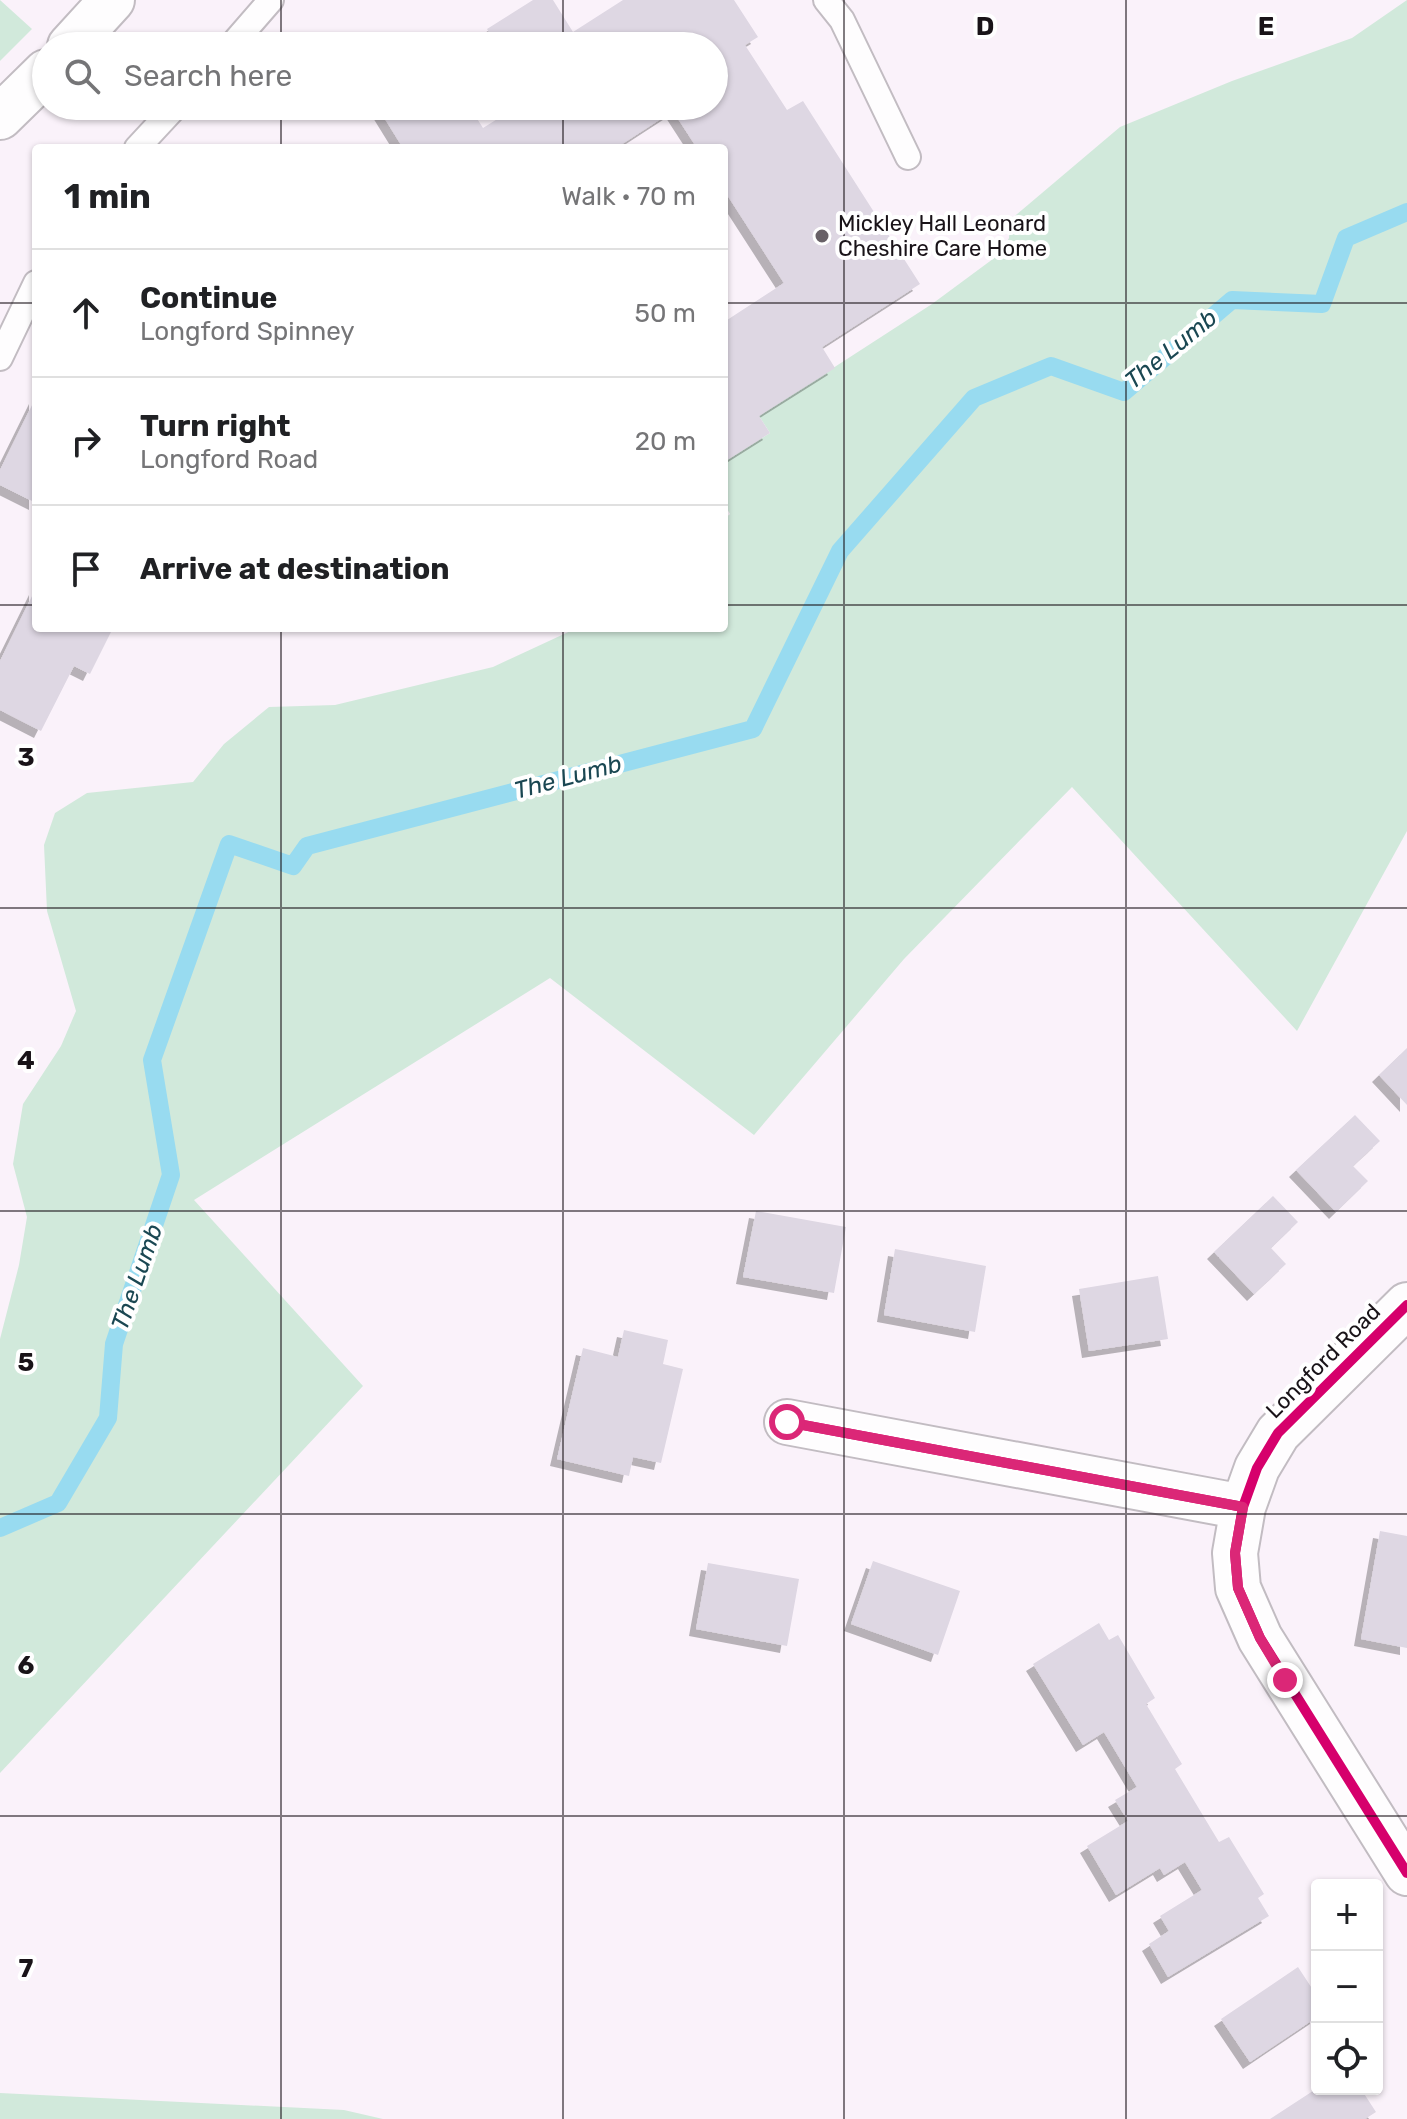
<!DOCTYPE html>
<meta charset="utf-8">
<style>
body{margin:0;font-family:Rubik,sans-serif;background:#f6f6f6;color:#202124}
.controls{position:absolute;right:24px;bottom:24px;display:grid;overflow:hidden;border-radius:8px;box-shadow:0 2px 6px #0004}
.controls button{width:72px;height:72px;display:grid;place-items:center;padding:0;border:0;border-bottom:2px solid #e0e0e0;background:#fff;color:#202124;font:40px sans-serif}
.stop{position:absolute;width:24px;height:24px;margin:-18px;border:6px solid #db2777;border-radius:50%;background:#fff}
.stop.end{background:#db2777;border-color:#fff;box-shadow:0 2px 8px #0008}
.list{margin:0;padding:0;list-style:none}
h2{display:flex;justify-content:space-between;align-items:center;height:104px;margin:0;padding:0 32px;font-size:34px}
h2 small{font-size:26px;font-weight:400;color:#757577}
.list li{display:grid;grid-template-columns:52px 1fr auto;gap:24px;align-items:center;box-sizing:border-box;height:128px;padding:0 32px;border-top:2px solid #e0e0e0}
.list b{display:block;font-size:30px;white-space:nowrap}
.list p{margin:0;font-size:26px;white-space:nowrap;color:#757577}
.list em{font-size:26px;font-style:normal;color:#757577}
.icon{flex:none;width:44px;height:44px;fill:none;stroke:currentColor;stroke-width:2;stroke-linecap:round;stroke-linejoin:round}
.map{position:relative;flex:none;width:1407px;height:2119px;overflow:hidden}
.search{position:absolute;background:#fff;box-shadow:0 2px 6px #0004;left:32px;top:32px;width:696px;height:88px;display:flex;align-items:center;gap:20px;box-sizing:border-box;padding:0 28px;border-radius:44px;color:#757577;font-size:30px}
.panel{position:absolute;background:#fff;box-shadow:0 2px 6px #0004;left:32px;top:144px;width:696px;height:488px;border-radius:8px}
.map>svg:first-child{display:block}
.green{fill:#d1e9db}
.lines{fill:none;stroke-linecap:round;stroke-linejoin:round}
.stream{stroke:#98dbf0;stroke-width:18}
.building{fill:#ded7e3;filter:url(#shadow)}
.service-casing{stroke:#c2bcc2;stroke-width:28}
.minor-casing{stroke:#c2bcc2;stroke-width:48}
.tertiary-casing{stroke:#c2bcc2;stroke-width:48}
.service{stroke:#fefdfe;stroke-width:24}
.minor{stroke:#fefdfe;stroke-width:44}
.tertiary{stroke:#fefdfe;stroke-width:44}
.cycleway-casing{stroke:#fff;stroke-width:15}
.cycleway{stroke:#d6006c;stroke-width:10}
.route{stroke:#db2777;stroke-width:10}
.grid{fill:none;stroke:#191318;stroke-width:2;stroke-opacity:0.55}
.poi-dot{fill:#686167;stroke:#fff;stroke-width:3}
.labels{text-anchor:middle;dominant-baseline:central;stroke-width:8;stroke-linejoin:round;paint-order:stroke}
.poi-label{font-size:22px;fill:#191318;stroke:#fff;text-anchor:start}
.street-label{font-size:22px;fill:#191318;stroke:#fff}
.water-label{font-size:24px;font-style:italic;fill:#1a4752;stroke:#fff}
.grid-label{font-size:26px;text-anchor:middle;font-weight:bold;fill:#191318;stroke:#fff;stroke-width:8;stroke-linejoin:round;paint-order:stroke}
</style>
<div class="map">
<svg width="1407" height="2119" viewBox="0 0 1407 2119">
<defs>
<filter id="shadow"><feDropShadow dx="-7" dy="7" stdDeviation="0" flood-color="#0004"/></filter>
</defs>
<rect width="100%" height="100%" fill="#faf2fa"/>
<!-- green -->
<path class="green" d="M 0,0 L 32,29 L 0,61 Z
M 1407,0 L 1407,831 L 1297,1031 L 1072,787 L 904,959 L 754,1135 L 550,978 L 194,1200 L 363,1386 L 0,1773 L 0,1339 L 19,1265 L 27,1217 L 13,1164 L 23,1104 L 61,1046 L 76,1011 L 47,911 L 44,845 L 55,813 L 87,793 L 193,782 L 224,744 L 269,707 L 335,705 L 493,667 L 577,628 L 724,628 L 724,519 L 730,514 L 724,504 L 724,462 L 770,433 L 759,416 L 932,304 L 1001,253 L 1009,238 L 1010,220 L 1120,127 L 1232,81 L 1352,38 Z
M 0,2093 L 344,2110 L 383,2119 L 0,2119 Z"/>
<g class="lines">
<!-- stream -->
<path class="stream" d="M 0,1528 L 58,1503 L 108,1418 L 114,1344 L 171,1175 L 152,1060 L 229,844 L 293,866 L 307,846 L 753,729 L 840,551 L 974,398 L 1051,366 L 1124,392 L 1232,300 L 1322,304 L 1346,238 L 1407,212"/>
</g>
<!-- building -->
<path class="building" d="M 533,0 L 553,0 L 573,32 L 623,0 L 734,0 L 758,37 L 745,45 L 787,110 L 803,101 L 920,284 L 822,347 L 835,368 L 759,416 L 770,433 L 724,462 L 724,322 L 784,283 L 724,190 L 724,148 L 697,148 L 673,111 L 616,148 L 403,148 L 377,106 L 469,106 L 483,128 L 518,106 L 714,106 L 714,46 L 498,46 L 487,29 Z
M 36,397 L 36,503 L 0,485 L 0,470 Z
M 36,588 L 36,628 L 113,628 L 90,674 L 74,666 L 41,731 L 0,710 L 0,661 Z
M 1407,1048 L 1407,1105 L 1379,1075 Z
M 1355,1115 L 1380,1141 L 1353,1166 L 1368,1181 L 1336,1212 L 1296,1170 Z
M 1273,1196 L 1298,1222 L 1271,1248 L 1286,1264 L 1254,1294 L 1214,1252 Z
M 756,1211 L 846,1227 L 834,1293 L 743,1277 Z
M 895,1249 L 986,1266 L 975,1332 L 884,1315 Z
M 1158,1276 L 1168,1339 L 1089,1351 L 1079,1289 Z
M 624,1330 L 668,1340 L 663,1364 L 683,1369 L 661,1463 L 633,1457 L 629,1476 L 557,1459 L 583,1348 L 618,1357 Z
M 1380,1531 L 1407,1536 L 1407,1648 L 1361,1639 Z
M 873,1561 L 960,1591 L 938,1655 L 851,1624 Z
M 708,1563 L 799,1579 L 787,1646 L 696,1629 Z
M 1099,1623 L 1109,1640 L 1118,1635 L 1155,1698 L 1146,1704 L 1182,1764 L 1175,1769 L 1219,1842 L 1229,1837 L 1264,1894 L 1258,1898 L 1269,1916 L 1168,1977 L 1149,1944 L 1169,1931 L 1160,1916 L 1202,1890 L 1185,1862 L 1164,1875 L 1160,1868 L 1116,1895 L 1087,1846 L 1128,1821 L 1115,1800 L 1137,1787 L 1104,1732 L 1083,1745 L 1033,1664 Z
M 1298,1967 L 1317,1996 L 1317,2017 L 1250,2062 L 1221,2019 Z
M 1316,2089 L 1361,2089 L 1376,2112 L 1365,2119 L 1270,2119 Z"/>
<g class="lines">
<defs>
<path id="service" d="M 826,0 L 842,20 L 908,157
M 231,46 L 271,0
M 137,148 L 176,106
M 0,358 L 36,283"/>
<path id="minor" d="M 1407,1305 L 1278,1433 L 1257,1468 L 1243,1507 L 1235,1553 L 1238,1588 L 1260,1638 L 1407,1873
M 787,1422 L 1243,1507"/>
<path id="tertiary" d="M 70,46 L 112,0
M 0,117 L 46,72"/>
</defs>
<!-- service casing -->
<use href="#service" class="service-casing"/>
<!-- minor casing -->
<use href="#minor" class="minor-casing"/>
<!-- tertiary casing -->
<use href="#tertiary" class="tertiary-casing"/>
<!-- service -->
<use href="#service" class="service"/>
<!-- minor -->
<use href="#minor" class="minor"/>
<!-- tertiary -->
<use href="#tertiary" class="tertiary"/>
<defs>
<path id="cycleway" d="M 1407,1305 L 1278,1433 L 1257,1468 L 1243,1507 L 1235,1553 L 1238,1588 L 1260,1638 L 1407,1873
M 787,1422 L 1243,1507"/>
</defs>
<!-- cycleway casing -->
<use href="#cycleway" class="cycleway-casing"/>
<!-- cycleway -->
<use href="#cycleway" class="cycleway"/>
</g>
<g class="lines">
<!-- route -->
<path class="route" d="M 787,1422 L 1243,1507 L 1235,1553 L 1238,1588 L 1260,1638 L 1285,1680"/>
</g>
<!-- grid -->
<path class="grid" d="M 281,0 L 281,46M 563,0 L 563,46M 844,0 L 844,2119M 1126,0 L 1126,2119M 281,106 L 281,148M 563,106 L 563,148M 0,303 L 36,303M 724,303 L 1407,303M 0,605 L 36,605M 724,605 L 1407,605M 281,628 L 281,2119M 563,628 L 563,2119M 0,908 L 1407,908M 0,1211 L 1407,1211M 0,1514 L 1407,1514M 0,1816 L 1407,1816"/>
<!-- markers -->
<circle class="poi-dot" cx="822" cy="236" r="8"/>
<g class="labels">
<!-- poi labels -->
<g class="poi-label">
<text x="838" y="223">Mickley Hall Leonard<tspan x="838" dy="25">Cheshire Care Home</tspan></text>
</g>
<!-- street labels -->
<g class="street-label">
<text transform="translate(1323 1361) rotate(-45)">Longford Road</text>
</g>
<!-- water labels -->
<g class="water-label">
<text transform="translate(1171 349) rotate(-39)">The Lumb</text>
<text transform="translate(568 777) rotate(-15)">The Lumb</text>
<text transform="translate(137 1277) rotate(-71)">The Lumb</text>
</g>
</g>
<g class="grid-label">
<text x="985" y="35">D</text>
<text x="1266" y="35">E</text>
<text x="26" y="766">3</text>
<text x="26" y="1069">4</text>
<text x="26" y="1371">5</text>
<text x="26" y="1674">6</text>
<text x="26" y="1977">7</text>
</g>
</svg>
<div class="controls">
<button>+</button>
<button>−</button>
<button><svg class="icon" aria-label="locate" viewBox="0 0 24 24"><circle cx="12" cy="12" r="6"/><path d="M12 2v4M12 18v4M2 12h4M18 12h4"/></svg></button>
</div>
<div class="stop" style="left:787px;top:1422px"></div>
<div class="stop end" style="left:1285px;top:1680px"></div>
<div class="search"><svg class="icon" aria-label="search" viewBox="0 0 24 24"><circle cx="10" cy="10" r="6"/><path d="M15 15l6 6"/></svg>Search here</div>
<section class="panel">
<h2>1 min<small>Walk · 70 m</small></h2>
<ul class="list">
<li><svg class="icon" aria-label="ahead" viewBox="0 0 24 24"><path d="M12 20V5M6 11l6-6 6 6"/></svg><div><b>Continue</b><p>Longford Spinney</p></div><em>50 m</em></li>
<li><svg class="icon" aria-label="right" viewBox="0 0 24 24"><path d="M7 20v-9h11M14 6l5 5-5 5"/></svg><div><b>Turn right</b><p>Longford Road</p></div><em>20 m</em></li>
<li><svg class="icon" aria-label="arrive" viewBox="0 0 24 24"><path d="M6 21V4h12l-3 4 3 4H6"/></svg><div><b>Arrive at destination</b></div></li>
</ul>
</section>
</div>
